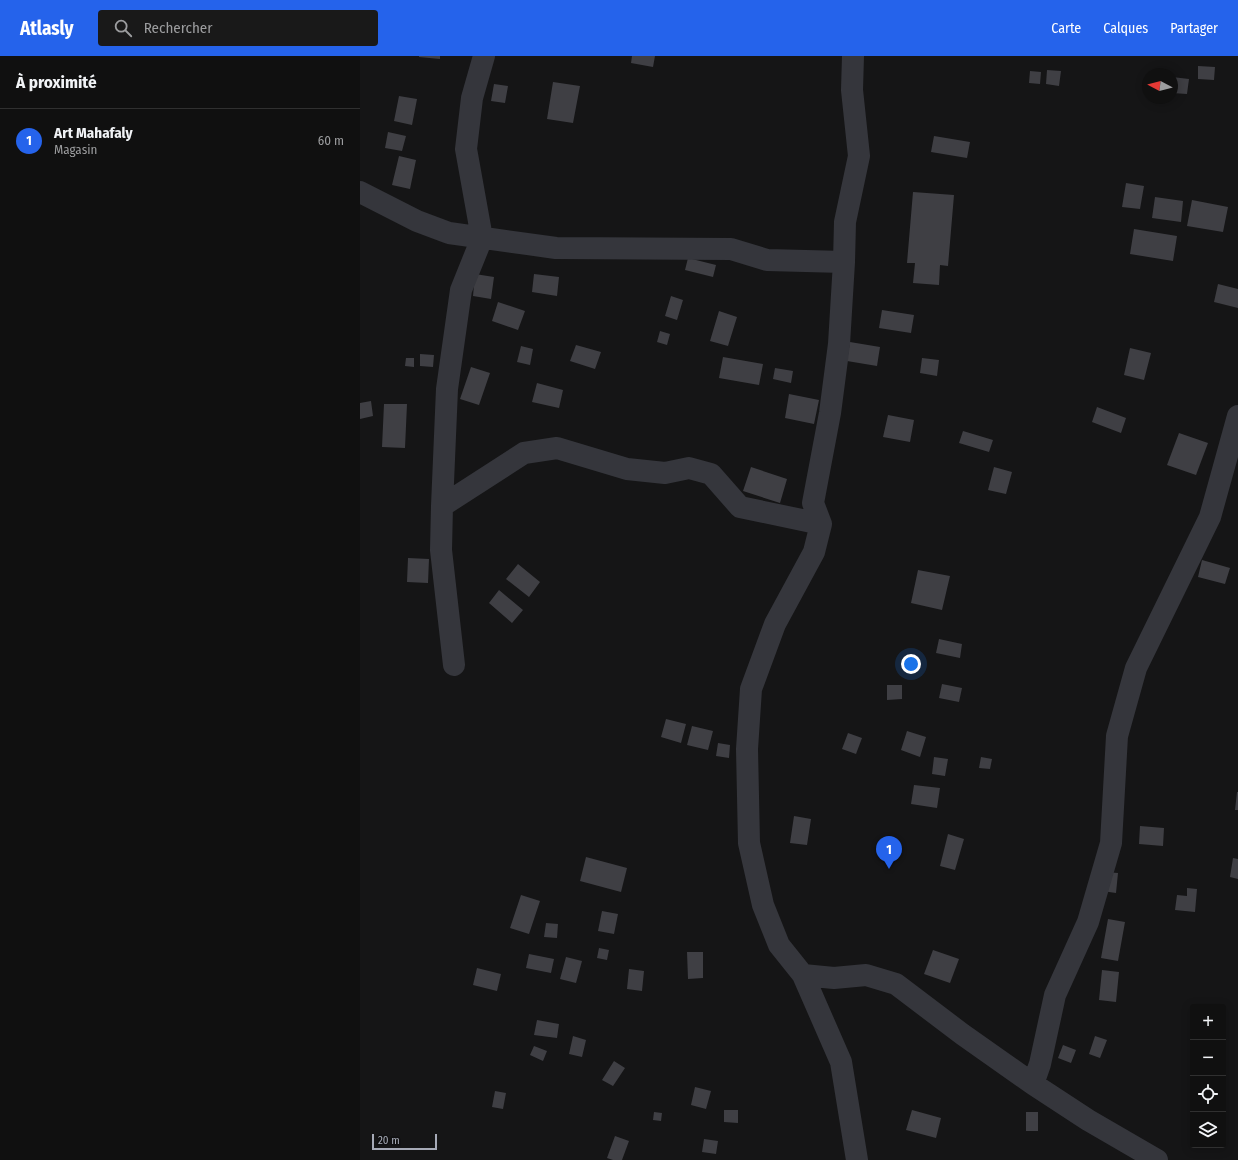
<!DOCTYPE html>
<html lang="fr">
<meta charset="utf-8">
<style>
body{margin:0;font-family:"Fira Sans Condensed",sans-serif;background:#191919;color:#f1f3f6}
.controls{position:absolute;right:12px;bottom:12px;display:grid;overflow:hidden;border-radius:4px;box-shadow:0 2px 10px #0003}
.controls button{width:36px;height:36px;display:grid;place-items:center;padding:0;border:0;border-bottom:1px solid #303030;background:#101010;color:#f1f3f6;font:20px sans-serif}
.compass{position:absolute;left:782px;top:12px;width:36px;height:36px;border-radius:50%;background:#101010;box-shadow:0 2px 10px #0003;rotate:277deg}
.scale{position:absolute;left:12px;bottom:10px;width:65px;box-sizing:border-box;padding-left:4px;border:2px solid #a6aab7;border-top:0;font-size:11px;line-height:14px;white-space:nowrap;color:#a6aab7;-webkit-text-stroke:3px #101011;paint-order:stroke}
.you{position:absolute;left:551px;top:608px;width:14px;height:14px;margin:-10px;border:3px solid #fff;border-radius:50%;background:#1a73e8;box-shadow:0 0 0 6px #1a73e833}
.badge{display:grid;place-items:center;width:26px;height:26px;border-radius:50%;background:#2563eb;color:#fff;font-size:13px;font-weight:700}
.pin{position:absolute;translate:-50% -33px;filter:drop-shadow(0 1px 2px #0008)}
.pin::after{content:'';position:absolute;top:21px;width:14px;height:12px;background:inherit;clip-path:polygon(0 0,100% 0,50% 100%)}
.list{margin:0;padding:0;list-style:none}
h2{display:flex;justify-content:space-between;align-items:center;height:52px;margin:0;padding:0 16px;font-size:17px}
h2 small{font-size:13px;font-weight:400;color:#9c9d9f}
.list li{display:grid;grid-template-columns:26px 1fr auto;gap:12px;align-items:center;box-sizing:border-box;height:64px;padding:0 16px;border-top:1px solid #303030}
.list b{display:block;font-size:15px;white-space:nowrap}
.list p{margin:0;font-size:13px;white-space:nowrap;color:#9c9d9f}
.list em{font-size:13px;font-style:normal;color:#9c9d9f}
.icon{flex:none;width:22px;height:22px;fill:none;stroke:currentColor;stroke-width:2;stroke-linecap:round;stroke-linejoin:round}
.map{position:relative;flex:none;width:878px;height:1104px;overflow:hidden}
header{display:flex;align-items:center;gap:24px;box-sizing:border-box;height:56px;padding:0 20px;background:#2563eb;color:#fff}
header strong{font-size:19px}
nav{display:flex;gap:22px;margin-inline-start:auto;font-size:14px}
.search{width:280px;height:36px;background:#191919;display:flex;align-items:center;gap:10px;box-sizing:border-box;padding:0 14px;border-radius:4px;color:#9c9d9f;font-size:15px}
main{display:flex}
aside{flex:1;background:#101010}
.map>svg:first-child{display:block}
.building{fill:#3f3f44}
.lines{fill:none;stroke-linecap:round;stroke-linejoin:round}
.minor{stroke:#35363c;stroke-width:22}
</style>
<header>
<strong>Atlasly</strong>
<div class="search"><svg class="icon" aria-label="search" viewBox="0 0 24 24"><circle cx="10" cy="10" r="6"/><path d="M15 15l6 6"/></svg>Rechercher</div>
<nav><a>Carte</a><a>Calques</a><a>Partager</a></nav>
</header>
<main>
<aside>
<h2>À proximité<small></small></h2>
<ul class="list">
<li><span class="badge">1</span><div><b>Art Mahafaly</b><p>Magasin</p></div><em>60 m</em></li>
</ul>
</aside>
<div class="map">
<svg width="878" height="1104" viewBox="0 0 878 1104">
<rect width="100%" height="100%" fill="#151516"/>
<!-- building -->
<path class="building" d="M 59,0 L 80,0 L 80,3 L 59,1 Z
M 272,0 L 295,0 L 293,11 L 271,7 Z
M 838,10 L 855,11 L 854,24 L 838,23 Z
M 687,14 L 701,15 L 699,30 L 686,28 Z
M 670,15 L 681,16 L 680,28 L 669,27 Z
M 812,21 L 829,23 L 827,38 L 812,37 Z
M 193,26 L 220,30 L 213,67 L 187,63 Z
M 134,28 L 148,30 L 145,47 L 131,45 Z
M 39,40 L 57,43 L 52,69 L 34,65 Z
M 28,76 L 46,80 L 42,95 L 25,92 Z
M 574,80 L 610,86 L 607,102 L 571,96 Z
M 39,100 L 56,104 L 50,133 L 32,129 Z
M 766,127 L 784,130 L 780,153 L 762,151 Z
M 553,136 L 594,139 L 588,210 L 580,209 L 579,229 L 553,227 L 555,207 L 547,207 Z
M 795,141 L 823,145 L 821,166 L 792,162 Z
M 832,144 L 868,151 L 863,176 L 827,170 Z
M 774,173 L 817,180 L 813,205 L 770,198 Z
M 328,202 L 356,209 L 353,221 L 325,214 Z
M 115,218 L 134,221 L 131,243 L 113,240 Z
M 174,218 L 199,221 L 197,240 L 172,236 Z
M 858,228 L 878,233 L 878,252 L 854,246 Z
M 311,240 L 323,244 L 317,264 L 305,260 Z
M 138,246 L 165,255 L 158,274 L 132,265 Z
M 522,254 L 554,259 L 551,277 L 519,272 Z
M 359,255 L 377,261 L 368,290 L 350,285 Z
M 300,275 L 310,278 L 307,289 L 297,286 Z
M 490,286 L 520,291 L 517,310 L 487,305 Z
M 216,289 L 241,296 L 235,313 L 210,305 Z
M 161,290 L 173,293 L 170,309 L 157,306 Z
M 770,292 L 791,297 L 784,324 L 764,319 Z
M 60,298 L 74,299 L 73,311 L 60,310 Z
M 363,301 L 403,308 L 399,329 L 359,322 Z
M 46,302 L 54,302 L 54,311 L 45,310 Z
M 562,302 L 579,304 L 577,320 L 560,317 Z
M 111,311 L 130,317 L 119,349 L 100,343 Z
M 415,312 L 433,315 L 431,327 L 413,323 Z
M 177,327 L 203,334 L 199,352 L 172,346 Z
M 429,338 L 459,344 L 454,368 L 425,362 Z
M 11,345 L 13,360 L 0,363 L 0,347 Z
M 24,348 L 47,348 L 45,392 L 22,391 Z
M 737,351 L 766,362 L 761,377 L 732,366 Z
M 528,359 L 554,364 L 550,386 L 523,381 Z
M 603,375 L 633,384 L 629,396 L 599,387 Z
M 819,377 L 848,387 L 836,419 L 807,409 Z
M 391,411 L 427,423 L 420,447 L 383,435 Z
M 634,411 L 652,416 L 646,438 L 628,434 Z
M 48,502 L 69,503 L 68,527 L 47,526 Z
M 842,504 L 870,512 L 865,528 L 838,521 Z
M 158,508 L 180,526 L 169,541 L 146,523 Z
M 558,514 L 590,520 L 582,554 L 551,547 Z
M 139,534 L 163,554 L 152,567 L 129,547 Z
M 579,583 L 602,588 L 600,602 L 576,597 Z
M 582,628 L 602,632 L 599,646 L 579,642 Z
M 527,629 L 542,629 L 542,643 L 527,644 Z
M 306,663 L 326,668 L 321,687 L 301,681 Z
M 332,670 L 353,675 L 348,694 L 327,689 Z
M 547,675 L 566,681 L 560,701 L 541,694 Z
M 488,677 L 502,682 L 496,698 L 482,693 Z
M 358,687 L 370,689 L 369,702 L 356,700 Z
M 574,701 L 588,703 L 585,720 L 572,718 Z
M 621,701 L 632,703 L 630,713 L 619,712 Z
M 554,729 L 580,732 L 577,752 L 551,748 Z
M 877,736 L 878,736 L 878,754 L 875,754 Z
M 434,760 L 451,763 L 447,789 L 430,787 Z
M 780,770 L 804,772 L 803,790 L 779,788 Z
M 588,778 L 604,783 L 595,814 L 580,810 Z
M 226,801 L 267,812 L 261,836 L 220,825 Z
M 873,802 L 878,803 L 878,823 L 870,821 Z
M 745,816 L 758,817 L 756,837 L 742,835 Z
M 827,832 L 837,833 L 835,856 L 815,854 L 817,839 L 827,840 Z
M 161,839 L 180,845 L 169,878 L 150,872 Z
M 242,855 L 258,858 L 254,878 L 238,875 Z
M 748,863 L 765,866 L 758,905 L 741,902 Z
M 186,867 L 198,868 L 197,882 L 184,881 Z
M 239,892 L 249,894 L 247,904 L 237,902 Z
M 573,894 L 599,903 L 590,927 L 564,918 Z
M 327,896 L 343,896 L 343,922 L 328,923 Z
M 169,898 L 194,903 L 191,917 L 166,912 Z
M 206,901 L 222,905 L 216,927 L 200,923 Z
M 117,912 L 141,918 L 137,935 L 113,929 Z
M 269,913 L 284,915 L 282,935 L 267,933 Z
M 742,914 L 759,916 L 756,946 L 739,944 Z
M 177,964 L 199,968 L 197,982 L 174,979 Z
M 213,980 L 226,984 L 222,1001 L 209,998 Z
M 735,980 L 747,984 L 740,1002 L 729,998 Z
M 703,989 L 716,994 L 711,1007 L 698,1002 Z
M 174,990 L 187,995 L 183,1005 L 170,999 Z
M 254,1005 L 265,1012 L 253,1030 L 242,1024 Z
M 335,1031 L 351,1035 L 346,1053 L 331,1049 Z
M 135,1035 L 146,1037 L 143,1053 L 132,1051 Z
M 364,1054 L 378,1054 L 378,1067 L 364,1066 Z
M 552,1054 L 581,1062 L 576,1082 L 546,1074 Z
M 294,1056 L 302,1057 L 301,1065 L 293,1064 Z
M 666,1056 L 678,1056 L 678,1075 L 666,1075 Z
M 255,1080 L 269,1085 L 262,1104 L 253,1104 L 247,1102 Z
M 344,1083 L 358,1085 L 356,1098 L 342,1096 Z"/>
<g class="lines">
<!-- minor -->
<path class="minor" d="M 493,0 L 492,34 L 499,100 L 485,166 L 484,206 L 479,288 L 470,357 L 453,447 L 461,468 L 454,496 L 415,568 L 391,633 L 387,693 L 389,787 L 403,849 L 419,889 L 443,919 L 474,922 L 506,919 L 536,928 L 602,978 L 673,1028 L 728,1064 L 797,1104
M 0,136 L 57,165 L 89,177 L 196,192 L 371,193 L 407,204 L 484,206
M 82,450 L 164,397 L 197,392 L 267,413 L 305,417 L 329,412 L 351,418 L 380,451 L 461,468
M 94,609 L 81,494 L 82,450 L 87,333 L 101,234 L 122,182 L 106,93 L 112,42 L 124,0
M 443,919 L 481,1006 L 497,1104
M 673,1028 L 680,1008 L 695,939 L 728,866 L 751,787 L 757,680 L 776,612 L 850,461 L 878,360"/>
</g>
</svg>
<div class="controls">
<button>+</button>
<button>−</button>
<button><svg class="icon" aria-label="locate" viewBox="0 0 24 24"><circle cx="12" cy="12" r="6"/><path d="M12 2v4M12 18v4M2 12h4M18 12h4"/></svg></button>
<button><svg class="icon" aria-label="layers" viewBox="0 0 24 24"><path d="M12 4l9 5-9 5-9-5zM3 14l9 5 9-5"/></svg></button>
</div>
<svg class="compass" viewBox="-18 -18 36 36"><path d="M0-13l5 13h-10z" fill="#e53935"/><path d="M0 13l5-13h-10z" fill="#9c9d9f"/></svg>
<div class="scale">20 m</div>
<div class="you"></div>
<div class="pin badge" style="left:529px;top:813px">1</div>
</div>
</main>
